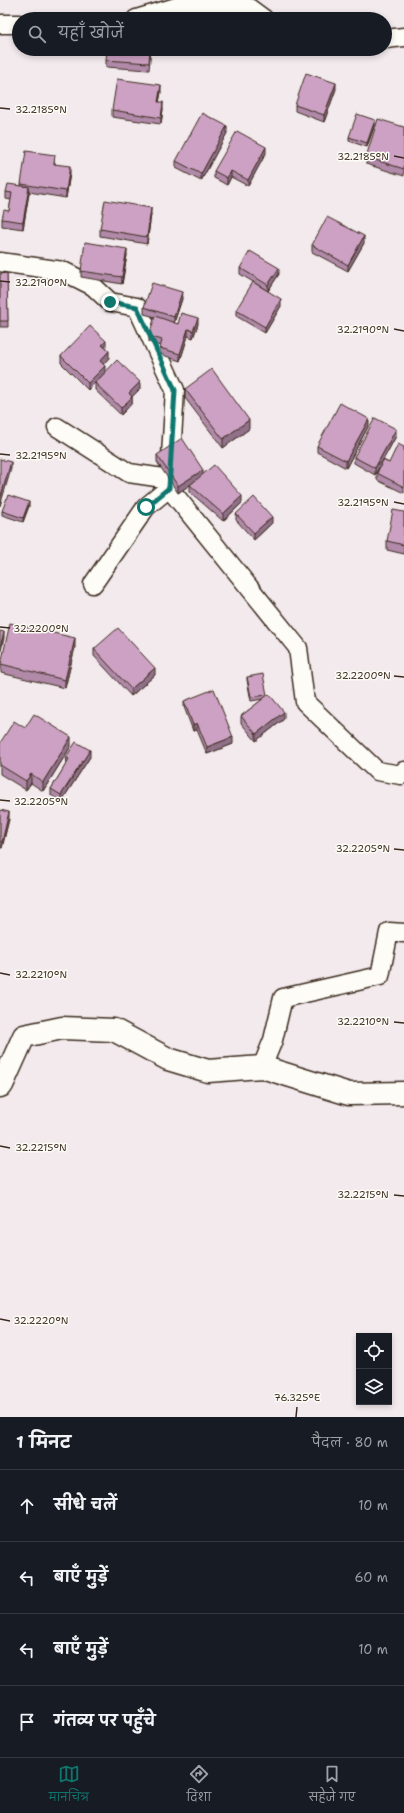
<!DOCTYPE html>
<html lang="hi">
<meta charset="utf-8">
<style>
body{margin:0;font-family:"Shantell Sans","Playpen Sans Deva",sans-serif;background:#20242c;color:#f1f3f6}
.controls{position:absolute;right:12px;bottom:12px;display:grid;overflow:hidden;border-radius:0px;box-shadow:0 2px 6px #0003}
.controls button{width:36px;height:36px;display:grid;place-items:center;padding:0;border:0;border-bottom:1px solid #363941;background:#171b24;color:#f1f3f6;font:20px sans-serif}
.stop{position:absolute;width:12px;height:12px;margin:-9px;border:3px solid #0f766e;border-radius:50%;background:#fff}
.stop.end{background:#0f766e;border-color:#fff;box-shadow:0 1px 4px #0008}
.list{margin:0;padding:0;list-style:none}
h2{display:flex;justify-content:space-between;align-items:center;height:52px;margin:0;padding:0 16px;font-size:17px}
h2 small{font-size:13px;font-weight:400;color:#9ea1a6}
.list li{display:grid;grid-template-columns:26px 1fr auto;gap:12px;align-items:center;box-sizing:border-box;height:72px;padding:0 16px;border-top:1px solid #363941}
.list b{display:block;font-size:15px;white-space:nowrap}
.list em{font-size:13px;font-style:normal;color:#9ea1a6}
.icon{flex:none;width:22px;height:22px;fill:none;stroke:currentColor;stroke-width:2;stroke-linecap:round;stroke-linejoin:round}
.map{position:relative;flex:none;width:404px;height:1417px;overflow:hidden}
.search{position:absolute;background:#171b24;box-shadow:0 2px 6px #0003;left:12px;right:12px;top:12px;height:44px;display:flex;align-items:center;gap:10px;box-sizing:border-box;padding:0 14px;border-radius:22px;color:#9ea1a6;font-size:15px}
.sheet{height:340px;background:#171b24}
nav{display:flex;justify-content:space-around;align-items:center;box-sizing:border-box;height:56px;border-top:1px solid #363941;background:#171b24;font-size:11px;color:#9ea1a6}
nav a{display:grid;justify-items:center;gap:2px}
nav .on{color:#0f766e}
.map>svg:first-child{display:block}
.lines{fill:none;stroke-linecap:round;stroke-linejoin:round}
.minor-casing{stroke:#3b2a1e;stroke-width:21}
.tertiary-casing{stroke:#3b2a1e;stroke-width:25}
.minor{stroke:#fdfcf7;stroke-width:18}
.tertiary{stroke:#fdfcf7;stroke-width:22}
.wall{fill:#b08aa8;stroke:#3b2a1e}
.shaded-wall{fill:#907188;stroke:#3b2a1e}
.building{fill:#cda1c3;stroke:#3b2a1e}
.route{stroke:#0f766e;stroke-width:5}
.ticks{fill:none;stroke:#3b2a1e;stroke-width:1.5}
.ticks-label{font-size:10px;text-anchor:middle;fill:#3b2a1e;stroke:#fdfcf7;stroke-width:3;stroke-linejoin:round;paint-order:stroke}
</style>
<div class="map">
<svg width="404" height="1417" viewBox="0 0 404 1417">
<rect width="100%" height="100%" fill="#f3eaed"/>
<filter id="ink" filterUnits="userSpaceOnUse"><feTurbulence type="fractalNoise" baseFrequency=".025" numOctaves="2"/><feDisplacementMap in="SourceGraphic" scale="8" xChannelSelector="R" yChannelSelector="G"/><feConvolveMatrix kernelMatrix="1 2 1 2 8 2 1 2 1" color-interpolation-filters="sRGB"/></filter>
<g filter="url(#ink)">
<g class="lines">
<defs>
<path id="minor" d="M 136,19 L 186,4 L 249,8 L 264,19
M 0,24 L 19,24
M 385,39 L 404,37
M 0,262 L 63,271 L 93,286 L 110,302 L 137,307 L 175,390 L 169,488 L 298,648 L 305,702 L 377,771 L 401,775 L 404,771
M 57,427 L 129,473 L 170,479
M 93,584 L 146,507 L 169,488
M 262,1067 L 273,1040 L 283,998 L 380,976 L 389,932 L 404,933"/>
<path id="tertiary" d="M 0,1086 L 2,1085 L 24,1036 L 62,1028 L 114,1030 L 168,1059 L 208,1071 L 262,1067 L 349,1094 L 404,1093"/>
</defs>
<!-- minor casing -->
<use href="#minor" class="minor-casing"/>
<!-- tertiary casing -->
<use href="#tertiary" class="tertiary-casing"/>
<!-- minor -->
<use href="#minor" class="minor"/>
<!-- tertiary -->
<use href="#tertiary" class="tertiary"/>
</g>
<!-- wall -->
<path class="wall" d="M 151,49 L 149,70 L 106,67 L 106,60 Z
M 336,89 L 324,122 L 295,111 L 295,105 Z
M 161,92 L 159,102 L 163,109 L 161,124 L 112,117 L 112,110 Z
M 375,124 L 367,147 L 349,141 L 349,137 Z
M 404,127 L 404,176 L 366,164 L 366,157 Z
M 227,133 L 201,181 L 176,168 L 176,161 Z
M 266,153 L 248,186 L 231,177 L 227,185 L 214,178 L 214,171 Z
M 55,162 L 55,164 L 70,173 L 66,198 L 29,192 L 23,229 L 2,226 L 2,219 L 9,211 L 11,200 L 6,199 L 6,192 L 21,186 L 21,184 Z
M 151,214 L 147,244 L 100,236 L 100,229 Z
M 364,243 L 348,271 L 312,252 L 312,245 Z
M 127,255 L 122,284 L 81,277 L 81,271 Z
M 240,268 L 279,274 L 268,291 L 240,274 Z
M 7,273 L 8,327 L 0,327 L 0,274 Z
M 182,299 L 174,323 L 178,324 L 198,324 L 193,338 L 188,336 L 180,361 L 160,354 L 160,346 L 149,342 L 149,336 L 155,317 L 144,314 L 144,307 Z
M 281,306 L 265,333 L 236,316 L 236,310 Z
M 106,348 L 109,358 L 103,364 L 105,373 L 88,390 L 61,363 L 61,356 Z
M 95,383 L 140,389 L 132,397 L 132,403 L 121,415 L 95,390 Z
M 185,389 L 249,429 L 223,448 L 185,398 Z
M 369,425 L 346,468 L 317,452 L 317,446 Z
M 396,436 L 383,460 L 389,463 L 404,447 L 404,493 L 377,480 L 377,473 L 381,464 L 375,475 L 354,463 L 354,457 Z
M 157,455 L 203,474 L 242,503 L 223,521 L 190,492 L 190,485 L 191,484 L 178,493 L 157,462 Z
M 29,506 L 23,522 L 2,515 L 2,511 Z
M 404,512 L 404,554 L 387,550 L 387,541 Z
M 236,514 L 272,523 L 254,540 L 236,520 Z
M 75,647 L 65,688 L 1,673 L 1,664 Z
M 94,649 L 155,675 L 131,696 L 94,656 Z
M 247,677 L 267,695 L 267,696 L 284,719 L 256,741 L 241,723 L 241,716 L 263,699 L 251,701 L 247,680 Z
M 184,701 L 233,744 L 207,754 L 197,730 L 193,731 L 184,707 Z
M 25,728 L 71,746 L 43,791 L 31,783 L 26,790 L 0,774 L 0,743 Z
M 66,757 L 90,757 L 61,802 L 51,795 L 51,789 L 67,763 Z
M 0,810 L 9,819 L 2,848 L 0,848 Z"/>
<!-- shaded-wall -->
<path class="shaded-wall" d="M 336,83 L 336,89 L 324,122 L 324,115 Z
M 161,85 L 161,92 L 158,108 L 158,102 Z
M 163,102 L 163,109 L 161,124 L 161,118 Z
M 375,120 L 375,124 L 367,147 L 367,143 Z
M 227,126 L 227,133 L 201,181 L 201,174 Z
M 266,147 L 266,153 L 248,186 L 248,180 Z
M 70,166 L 70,173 L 66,198 L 66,191 Z
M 231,171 L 231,177 L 227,185 L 227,178 Z
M 29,187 L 29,194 L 23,229 L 23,222 Z
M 151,208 L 151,214 L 147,244 L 147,237 Z
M 364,236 L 364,243 L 348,271 L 348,265 Z
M 127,249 L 127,255 L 122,284 L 122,277 Z
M 279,268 L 279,274 L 268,291 L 268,285 Z
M 182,292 L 182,299 L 174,323 L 174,317 Z
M 281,299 L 281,306 L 265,333 L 265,327 Z
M 198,318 L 198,324 L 193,338 L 193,331 Z
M 188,329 L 188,336 L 180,361 L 180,354 Z
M 106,341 L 106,348 L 102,345 Z
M 109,351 L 109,358 L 100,368 L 100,361 Z
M 105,366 L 105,373 L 88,390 L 88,383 Z
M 140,382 L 140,389 L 129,400 L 129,393 Z
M 132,397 L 132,403 L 121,415 L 121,408 Z
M 369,419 L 369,425 L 346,468 L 346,461 Z
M 249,420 L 249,429 L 223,448 L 223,439 Z
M 396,429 L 396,436 L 375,475 L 375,468 Z
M 11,462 L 11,469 L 0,506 L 0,499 Z
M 203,470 L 203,476 L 178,493 L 178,486 Z
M 242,496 L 242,503 L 223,521 L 223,514 Z
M 29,502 L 29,506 L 23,522 L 23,518 Z
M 272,517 L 272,523 L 254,540 L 254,533 Z
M 4,632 L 4,638 L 0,655 L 0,648 Z
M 75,638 L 75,647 L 65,688 L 65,680 Z
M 155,668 L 155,675 L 131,696 L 131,689 Z
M 284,712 L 284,719 L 256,741 L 256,734 Z
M 197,723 L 197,730 L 193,731 L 193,725 Z
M 71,737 L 71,746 L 43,791 L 43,782 Z
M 233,737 L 233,744 L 207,754 L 207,747 Z
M 90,750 L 90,757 L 61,802 L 61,795 Z
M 31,774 L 31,783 L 26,790 L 26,781 Z
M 9,812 L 9,819 L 2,848 L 2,842 Z"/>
<!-- building -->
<path class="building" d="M 107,49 L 150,49 L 149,63 L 106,60 Z
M 306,73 L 336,83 L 324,115 L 295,105 Z
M 117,79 L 161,85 L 158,102 L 163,102 L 161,118 L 112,110 Z
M 202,113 L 227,126 L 201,174 L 176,161 Z
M 357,114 L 375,120 L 367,143 L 349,137 Z
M 378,119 L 404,127 L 404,169 L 366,157 Z
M 237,131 L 266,147 L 248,180 L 231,171 L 227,178 L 214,171 Z
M 26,151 L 55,155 L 54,164 L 70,166 L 66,191 L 21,184 Z
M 8,184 L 29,187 L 23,222 L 2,219 L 4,210 L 9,211 L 12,193 L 6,192 Z
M 105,200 L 151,208 L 147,237 L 100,229 Z
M 327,217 L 364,236 L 348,265 L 312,245 Z
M 85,242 L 127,249 L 122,277 L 81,271 Z
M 250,251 L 279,268 L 268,285 L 240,268 Z
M 7,273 L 8,321 L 0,321 L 0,274 Z
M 253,282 L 281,299 L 265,327 L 236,310 Z
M 152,283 L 182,292 L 174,317 L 144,307 Z
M 181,313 L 198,318 L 193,331 L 188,329 L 180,354 L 160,348 L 162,340 L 149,336 L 155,316 L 178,324 Z
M 90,326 L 106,341 L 102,345 L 109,351 L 100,361 L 105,366 L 88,383 L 61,356 Z
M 117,360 L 140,382 L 129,393 L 132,397 L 121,408 L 95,383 Z
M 212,369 L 249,420 L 223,439 L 185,389 Z
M 340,403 L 369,419 L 346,461 L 317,446 Z
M 375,418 L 396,429 L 375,468 L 354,457 Z
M 182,438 L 203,470 L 178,486 L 157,455 Z
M 398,444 L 404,447 L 404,487 L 377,473 L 383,460 L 389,463 Z
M 0,459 L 11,462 L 0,499 Z
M 214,465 L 242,496 L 223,514 L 190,485 Z
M 8,495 L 29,502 L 23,518 L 2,511 Z
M 254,497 L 272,517 L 254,533 L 236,514 Z
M 393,510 L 404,512 L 404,545 L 387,541 Z
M 10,623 L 75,638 L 65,680 L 1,664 Z
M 118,628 L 155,668 L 131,689 L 94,649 Z
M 0,631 L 4,632 L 0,648 Z
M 263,674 L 267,695 L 251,697 L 247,677 Z
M 214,689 L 233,737 L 207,747 L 197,723 L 193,725 L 184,701 Z
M 269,694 L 284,712 L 256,734 L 241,716 Z
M 34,714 L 71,737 L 43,782 L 31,774 L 26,781 L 0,765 L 0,743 L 14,721 L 25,728 Z
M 76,742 L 90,750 L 61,795 L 51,789 L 69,759 L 66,757 Z
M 0,810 L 9,812 L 2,842 L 0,841 Z"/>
</g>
<g class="lines" filter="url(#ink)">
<!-- route -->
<path class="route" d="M 110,302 L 137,307 L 175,390 L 169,488 L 146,507"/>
</g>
<!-- ticks -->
<path class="ticks" d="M 0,108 L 10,109M 394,156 L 404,158M 0,281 L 10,282M 394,329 L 404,331M 0,454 L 10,455M 394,502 L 404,504M 0,627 L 10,628M 394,676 L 404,677M 0,800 L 10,801M 394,849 L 404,850M 0,973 L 10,975M 394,1022 L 404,1023M 0,1146 L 10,1148M 394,1195 L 404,1196M 0,1319 L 10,1321M 296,1417 L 297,1407"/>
<g class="ticks-label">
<text x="41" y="113">32.2185°N</text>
<text x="363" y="160">32.2185°N</text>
<text x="41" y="286">32.2190°N</text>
<text x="363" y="333">32.2190°N</text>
<text x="41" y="459">32.2195°N</text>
<text x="363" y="506">32.2195°N</text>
<text x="41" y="632">32.2200°N</text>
<text x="363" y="679">32.2200°N</text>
<text x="41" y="805">32.2205°N</text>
<text x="363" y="852">32.2205°N</text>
<text x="41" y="978">32.2210°N</text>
<text x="363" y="1025">32.2210°N</text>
<text x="41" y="1151">32.2215°N</text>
<text x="363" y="1198">32.2215°N</text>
<text x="41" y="1324">32.2220°N</text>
<text x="297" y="1401">76.325°E</text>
</g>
</svg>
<div class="controls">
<button><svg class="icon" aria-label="locate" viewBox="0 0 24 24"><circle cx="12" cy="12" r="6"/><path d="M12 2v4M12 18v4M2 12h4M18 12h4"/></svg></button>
<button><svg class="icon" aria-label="layers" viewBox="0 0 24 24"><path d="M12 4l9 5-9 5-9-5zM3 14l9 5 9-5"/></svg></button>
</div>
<div class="stop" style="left:146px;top:507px"></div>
<div class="stop end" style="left:110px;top:302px"></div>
<div class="search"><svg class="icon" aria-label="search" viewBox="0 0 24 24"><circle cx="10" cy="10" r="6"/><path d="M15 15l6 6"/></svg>यहाँ खोजें</div>
</div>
<section class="sheet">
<h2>1 मिनट<small>पैदल · 80 m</small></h2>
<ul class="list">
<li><svg class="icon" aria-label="ahead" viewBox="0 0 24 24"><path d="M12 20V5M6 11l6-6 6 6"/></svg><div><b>सीधे चलें</b></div><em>10 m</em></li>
<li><svg class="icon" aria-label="left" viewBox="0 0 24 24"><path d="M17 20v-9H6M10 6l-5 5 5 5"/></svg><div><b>बाएँ मुड़ें</b></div><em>60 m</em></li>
<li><svg class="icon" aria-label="left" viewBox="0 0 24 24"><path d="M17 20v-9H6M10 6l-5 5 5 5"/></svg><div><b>बाएँ मुड़ें</b></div><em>10 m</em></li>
<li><svg class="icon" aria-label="arrive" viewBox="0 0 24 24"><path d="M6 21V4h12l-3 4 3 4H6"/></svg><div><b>गंतव्य पर पहुँचे</b></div></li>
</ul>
</section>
<nav>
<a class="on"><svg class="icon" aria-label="map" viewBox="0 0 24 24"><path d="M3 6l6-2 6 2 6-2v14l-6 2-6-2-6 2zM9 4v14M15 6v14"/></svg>मानचित्र</a>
<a><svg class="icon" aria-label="directions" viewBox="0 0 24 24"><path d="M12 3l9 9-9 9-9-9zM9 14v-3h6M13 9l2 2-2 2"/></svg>दिशा</a>
<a><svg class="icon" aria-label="saved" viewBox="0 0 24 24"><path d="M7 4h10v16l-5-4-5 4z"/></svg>सहेजे गए</a>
</nav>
